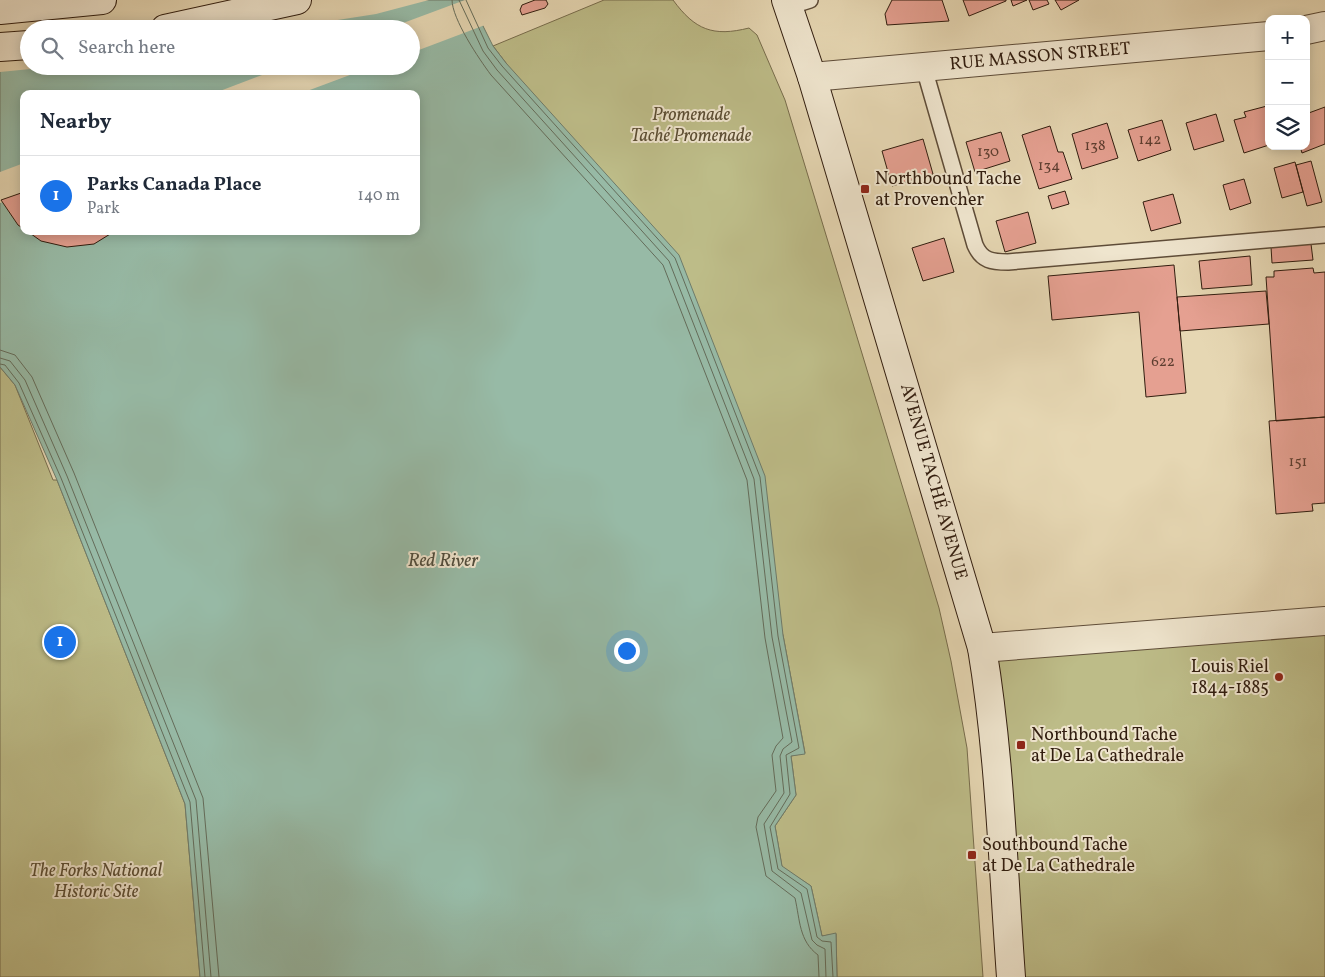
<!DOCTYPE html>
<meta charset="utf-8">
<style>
body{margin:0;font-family:Vollkorn,serif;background:#f2f2f3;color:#1f2937}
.controls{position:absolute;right:15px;top:15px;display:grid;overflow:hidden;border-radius:10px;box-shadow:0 2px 12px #0003}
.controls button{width:45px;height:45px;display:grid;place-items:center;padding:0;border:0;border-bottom:1px solid #e0e1e3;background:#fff;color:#1f2937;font:25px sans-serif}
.you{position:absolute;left:626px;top:650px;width:18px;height:18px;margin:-12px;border:4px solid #fff;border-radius:50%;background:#1a73e8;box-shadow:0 0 0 8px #1a73e833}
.badge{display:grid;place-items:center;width:32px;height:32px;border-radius:50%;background:#1a73e8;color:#fff;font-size:16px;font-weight:700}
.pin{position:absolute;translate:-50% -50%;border:2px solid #fff;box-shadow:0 1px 5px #0006}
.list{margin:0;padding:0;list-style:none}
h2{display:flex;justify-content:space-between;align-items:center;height:65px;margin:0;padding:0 20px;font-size:21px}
h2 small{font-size:16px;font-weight:400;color:#747a83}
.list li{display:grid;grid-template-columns:32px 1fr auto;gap:15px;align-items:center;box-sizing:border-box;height:80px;padding:0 20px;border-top:1px solid #e0e1e3}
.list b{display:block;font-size:19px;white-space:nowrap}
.list p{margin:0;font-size:16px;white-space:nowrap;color:#747a83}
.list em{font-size:16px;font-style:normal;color:#747a83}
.icon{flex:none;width:28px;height:28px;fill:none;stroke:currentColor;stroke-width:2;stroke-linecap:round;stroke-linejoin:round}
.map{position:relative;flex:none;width:1325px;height:977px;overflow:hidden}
.search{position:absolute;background:#fff;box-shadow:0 2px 12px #0003;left:20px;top:20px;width:400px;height:55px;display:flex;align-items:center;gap:12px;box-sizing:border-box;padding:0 18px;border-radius:28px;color:#747a83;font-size:19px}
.panel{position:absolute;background:#fff;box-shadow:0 2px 12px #0003;left:20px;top:90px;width:400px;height:145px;border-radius:10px}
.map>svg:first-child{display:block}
.green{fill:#bdbc88;stroke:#776c4c}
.water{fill:#97baa6;stroke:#6e7b6a;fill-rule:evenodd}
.pier{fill:#e6d7b3}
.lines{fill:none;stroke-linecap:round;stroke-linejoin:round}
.shore{stroke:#646c5a;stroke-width:1}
.building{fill:#e5a091;stroke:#311d0f}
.lane-casing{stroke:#5e4c38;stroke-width:18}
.street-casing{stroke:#5e4c38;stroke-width:30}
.secondary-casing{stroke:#311d0f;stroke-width:30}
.lane{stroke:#efe5ce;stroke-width:15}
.street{stroke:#efe5ce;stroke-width:28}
.secondary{stroke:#efe5ce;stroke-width:28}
.poi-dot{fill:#8f2418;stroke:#efe5ce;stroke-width:2}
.labels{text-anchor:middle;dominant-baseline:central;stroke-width:4;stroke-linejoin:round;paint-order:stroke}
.number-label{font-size:15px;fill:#5e3e30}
.street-label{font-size:18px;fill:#311d0f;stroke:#efe5ce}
.park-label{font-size:18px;font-style:italic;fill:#5b4d33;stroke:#efe5ce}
.poi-label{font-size:18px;fill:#311d0f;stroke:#efe5ce;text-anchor:start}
.water-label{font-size:19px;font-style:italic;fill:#504c3c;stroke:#efe5ce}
</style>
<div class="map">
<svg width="1325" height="977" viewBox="0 0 1325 977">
<rect width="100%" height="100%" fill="#e6d7b3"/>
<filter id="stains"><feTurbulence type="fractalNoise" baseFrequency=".004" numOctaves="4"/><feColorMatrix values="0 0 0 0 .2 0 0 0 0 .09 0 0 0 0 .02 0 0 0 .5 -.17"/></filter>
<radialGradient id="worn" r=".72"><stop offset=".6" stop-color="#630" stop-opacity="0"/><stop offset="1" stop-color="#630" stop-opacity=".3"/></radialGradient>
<!-- green -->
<path class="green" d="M 604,0 L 673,0 C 695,30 713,37 749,28 L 757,35 L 785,100 L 912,518 L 939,608 L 951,661 L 967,748 L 983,977 L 837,977 L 836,934 L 822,936 L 811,886 L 782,867 L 775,826 L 796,795 L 791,756 L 805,753 L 783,635 L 506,63 L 493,46 Z
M 0,367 L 15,385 L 53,480 L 57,480 L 185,804 L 200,977 L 0,977 Z
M 1325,621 L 1325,977 L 1011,977 L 982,648 Z"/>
<!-- water -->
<path class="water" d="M 0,0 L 470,0 L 493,46 L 506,63 L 679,255 L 765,476 L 783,635 L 805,754 L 791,756 L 796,795 L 775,826 L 782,866 L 811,886 L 822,936 L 836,933 L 837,977 L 200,977 L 185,804 L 57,480 L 15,385 L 0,367 ZM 29,29 L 411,29 L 411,66 L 29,66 ZM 24,94 L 416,94 L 416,231 L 24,231 Z"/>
<!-- pier -->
<path class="pier" d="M 0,0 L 429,0 L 376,14 L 280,29 L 29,29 L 29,66 L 61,66 L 0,72 Z
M 465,0 L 472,0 L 485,25 L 411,53 L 411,29 L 387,29 Z
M 286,66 L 374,66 L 299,94 L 212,94 Z
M 24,163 L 24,229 L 18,225 L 3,202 L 0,203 L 0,172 Z"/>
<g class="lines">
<!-- shore -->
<path class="shore" d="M 452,0 C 452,19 479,59 491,75 L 663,265 L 747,480 L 765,638 L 783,738 L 776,746 L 772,755 L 776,791 L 758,817 L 756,827 L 766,876 L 795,898 C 800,920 799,941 818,955 L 819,977
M 459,0 L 483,51 L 497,70 L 669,261 L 754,479 L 772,637 L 792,742 L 783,749 L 780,756 L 784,793 L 764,824 L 772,871 L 801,893 L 812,940 L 817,945 L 825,949 L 826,977
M 466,0 L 488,48 L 502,66 L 675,258 L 760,477 L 778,636 L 799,748 L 786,755 L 790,794 L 770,827 L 778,869 L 807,889 L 817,937 L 822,941 L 831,942 L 833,977
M 0,350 L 15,355 L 32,377 L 74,473 L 203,798 L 219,977
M 0,358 L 10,361 L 25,380 L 67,476 L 196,800 L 211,977
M 0,364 L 5,365 L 19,383 L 61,478 L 190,802 L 205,977"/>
</g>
<!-- building -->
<path class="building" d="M 535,0 L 546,0 L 548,4 L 545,8 L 522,15 L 520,10 L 522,5 Z
M 892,0 L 942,0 L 949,21 L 887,25 L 885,14 Z
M 963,0 L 1006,0 L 1006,1 L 969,16 Z
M 1011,0 L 1027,0 L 1013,6 Z
M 1029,0 L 1047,0 L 1049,4 L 1033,10 Z
M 1055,0 L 1079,0 L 1061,10 Z
M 1267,106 L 1269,145 L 1244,153 L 1234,120 L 1246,117 L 1244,112 Z
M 1325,107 L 1325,144 L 1302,153 L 1300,146 L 1306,146 L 1306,114 Z
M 1216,114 L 1224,141 L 1194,150 L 1186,123 Z
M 1162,120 L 1171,150 L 1138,161 L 1128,130 Z
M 1107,123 L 1118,158 L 1082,169 L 1072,134 Z
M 1050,126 L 1058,152 L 1063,152 L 1072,179 L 1039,189 L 1022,135 Z
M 1001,132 L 1010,161 L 975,172 L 966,142 Z
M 923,139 L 933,174 L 892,186 L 882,151 Z
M 1311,161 L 1322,202 L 1307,206 L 1296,165 Z
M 1295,162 L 1303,192 L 1282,198 L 1274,168 Z
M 1244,179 L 1251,203 L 1230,210 L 1223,185 Z
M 1065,191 L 1069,204 L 1052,209 L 1048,196 Z
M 24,192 L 24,229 L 18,225 L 1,200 Z
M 1173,194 L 1181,223 L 1151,231 L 1143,202 Z
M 1028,212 L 1036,243 L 1005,252 L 996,221 Z
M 27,231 L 115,231 L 94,244 L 67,247 L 41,241 Z
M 944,238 L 954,272 L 923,281 L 912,248 Z
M 1311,244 L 1313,260 L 1272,263 L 1271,247 Z
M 1250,256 L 1252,285 L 1202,289 L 1199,261 Z
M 1174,265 L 1186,393 L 1146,397 L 1139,312 L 1052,320 L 1048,276 Z
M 1313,268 L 1314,273 L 1325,272 L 1325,417 L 1276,421 L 1266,277 L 1274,277 L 1274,271 Z
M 1266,291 L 1269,324 L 1180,331 L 1177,297 Z
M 1325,417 L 1325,503 L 1312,504 L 1313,511 L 1276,514 L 1269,421 Z"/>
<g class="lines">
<defs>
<path id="lane" d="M 788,7 L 810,0
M 924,68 L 975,245 C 982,261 992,262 1008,262 L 1325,235"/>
<path id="street" d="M 1306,30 L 1325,26
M 812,77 L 1269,36
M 982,648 L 1325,621"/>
<path id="secondary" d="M 786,0 L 812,77 L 982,648 C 1000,756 1003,868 1011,977
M 0,10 L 102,0
M 165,29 L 297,0
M 0,47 L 29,45"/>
</defs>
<!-- lane casing -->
<use href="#lane" class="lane-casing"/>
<!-- street casing -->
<use href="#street" class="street-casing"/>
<!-- secondary casing -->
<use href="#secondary" class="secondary-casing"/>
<!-- lane -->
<use href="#lane" class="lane"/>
<!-- street -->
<use href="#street" class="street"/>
<!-- secondary -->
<use href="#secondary" class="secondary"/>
</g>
<!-- markers -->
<g class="poi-dot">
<rect x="860" y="184" width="10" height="10" rx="2.5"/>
<circle cx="1279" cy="677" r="5"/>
<rect x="1016" y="740" width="10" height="10" rx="2.5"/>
<rect x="967" y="850" width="10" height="10" rx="2.5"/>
</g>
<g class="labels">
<!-- number labels -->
<g class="number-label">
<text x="1150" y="140">142</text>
<text x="1095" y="146">138</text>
<text x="988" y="152">130</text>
<text x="1049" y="166">134</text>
<text x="1163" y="362">622</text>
<text x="1298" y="462">151</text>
</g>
<!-- street labels -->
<g class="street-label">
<text transform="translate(1040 57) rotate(-5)">RUE MASSON STREET</text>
<text transform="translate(933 482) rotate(74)">AVENUE TACHÉ AVENUE</text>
</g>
<!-- park labels -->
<g class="park-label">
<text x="691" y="115">Promenade<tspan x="691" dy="21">Taché Promenade</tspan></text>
<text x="96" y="871">The Forks National<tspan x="96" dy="21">Historic Site</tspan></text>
</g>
<!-- poi labels -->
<g class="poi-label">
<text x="875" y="179">Northbound Tache<tspan x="875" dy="21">at Provencher</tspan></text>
<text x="1269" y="667" text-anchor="end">Louis Riel<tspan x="1269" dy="21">1844-1885</tspan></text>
<text x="1031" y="735">Northbound Tache<tspan x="1031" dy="21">at De La Cathedrale</tspan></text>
<text x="982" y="845">Southbound Tache<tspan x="982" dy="21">at De La Cathedrale</tspan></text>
</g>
<!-- water labels -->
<g class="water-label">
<text x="443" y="561">Red River</text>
</g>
</g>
<rect width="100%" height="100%" filter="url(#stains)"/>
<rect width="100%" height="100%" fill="url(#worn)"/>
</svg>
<div class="controls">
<button>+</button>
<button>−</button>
<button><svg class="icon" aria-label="layers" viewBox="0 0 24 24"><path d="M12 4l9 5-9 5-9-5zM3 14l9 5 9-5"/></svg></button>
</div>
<div class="you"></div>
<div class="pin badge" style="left:60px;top:642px">1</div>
<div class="search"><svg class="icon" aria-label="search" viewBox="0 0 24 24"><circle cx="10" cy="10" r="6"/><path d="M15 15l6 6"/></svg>Search here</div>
<section class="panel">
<h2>Nearby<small></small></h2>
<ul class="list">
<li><span class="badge">1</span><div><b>Parks Canada Place</b><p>Park</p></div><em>140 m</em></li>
</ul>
</section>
</div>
